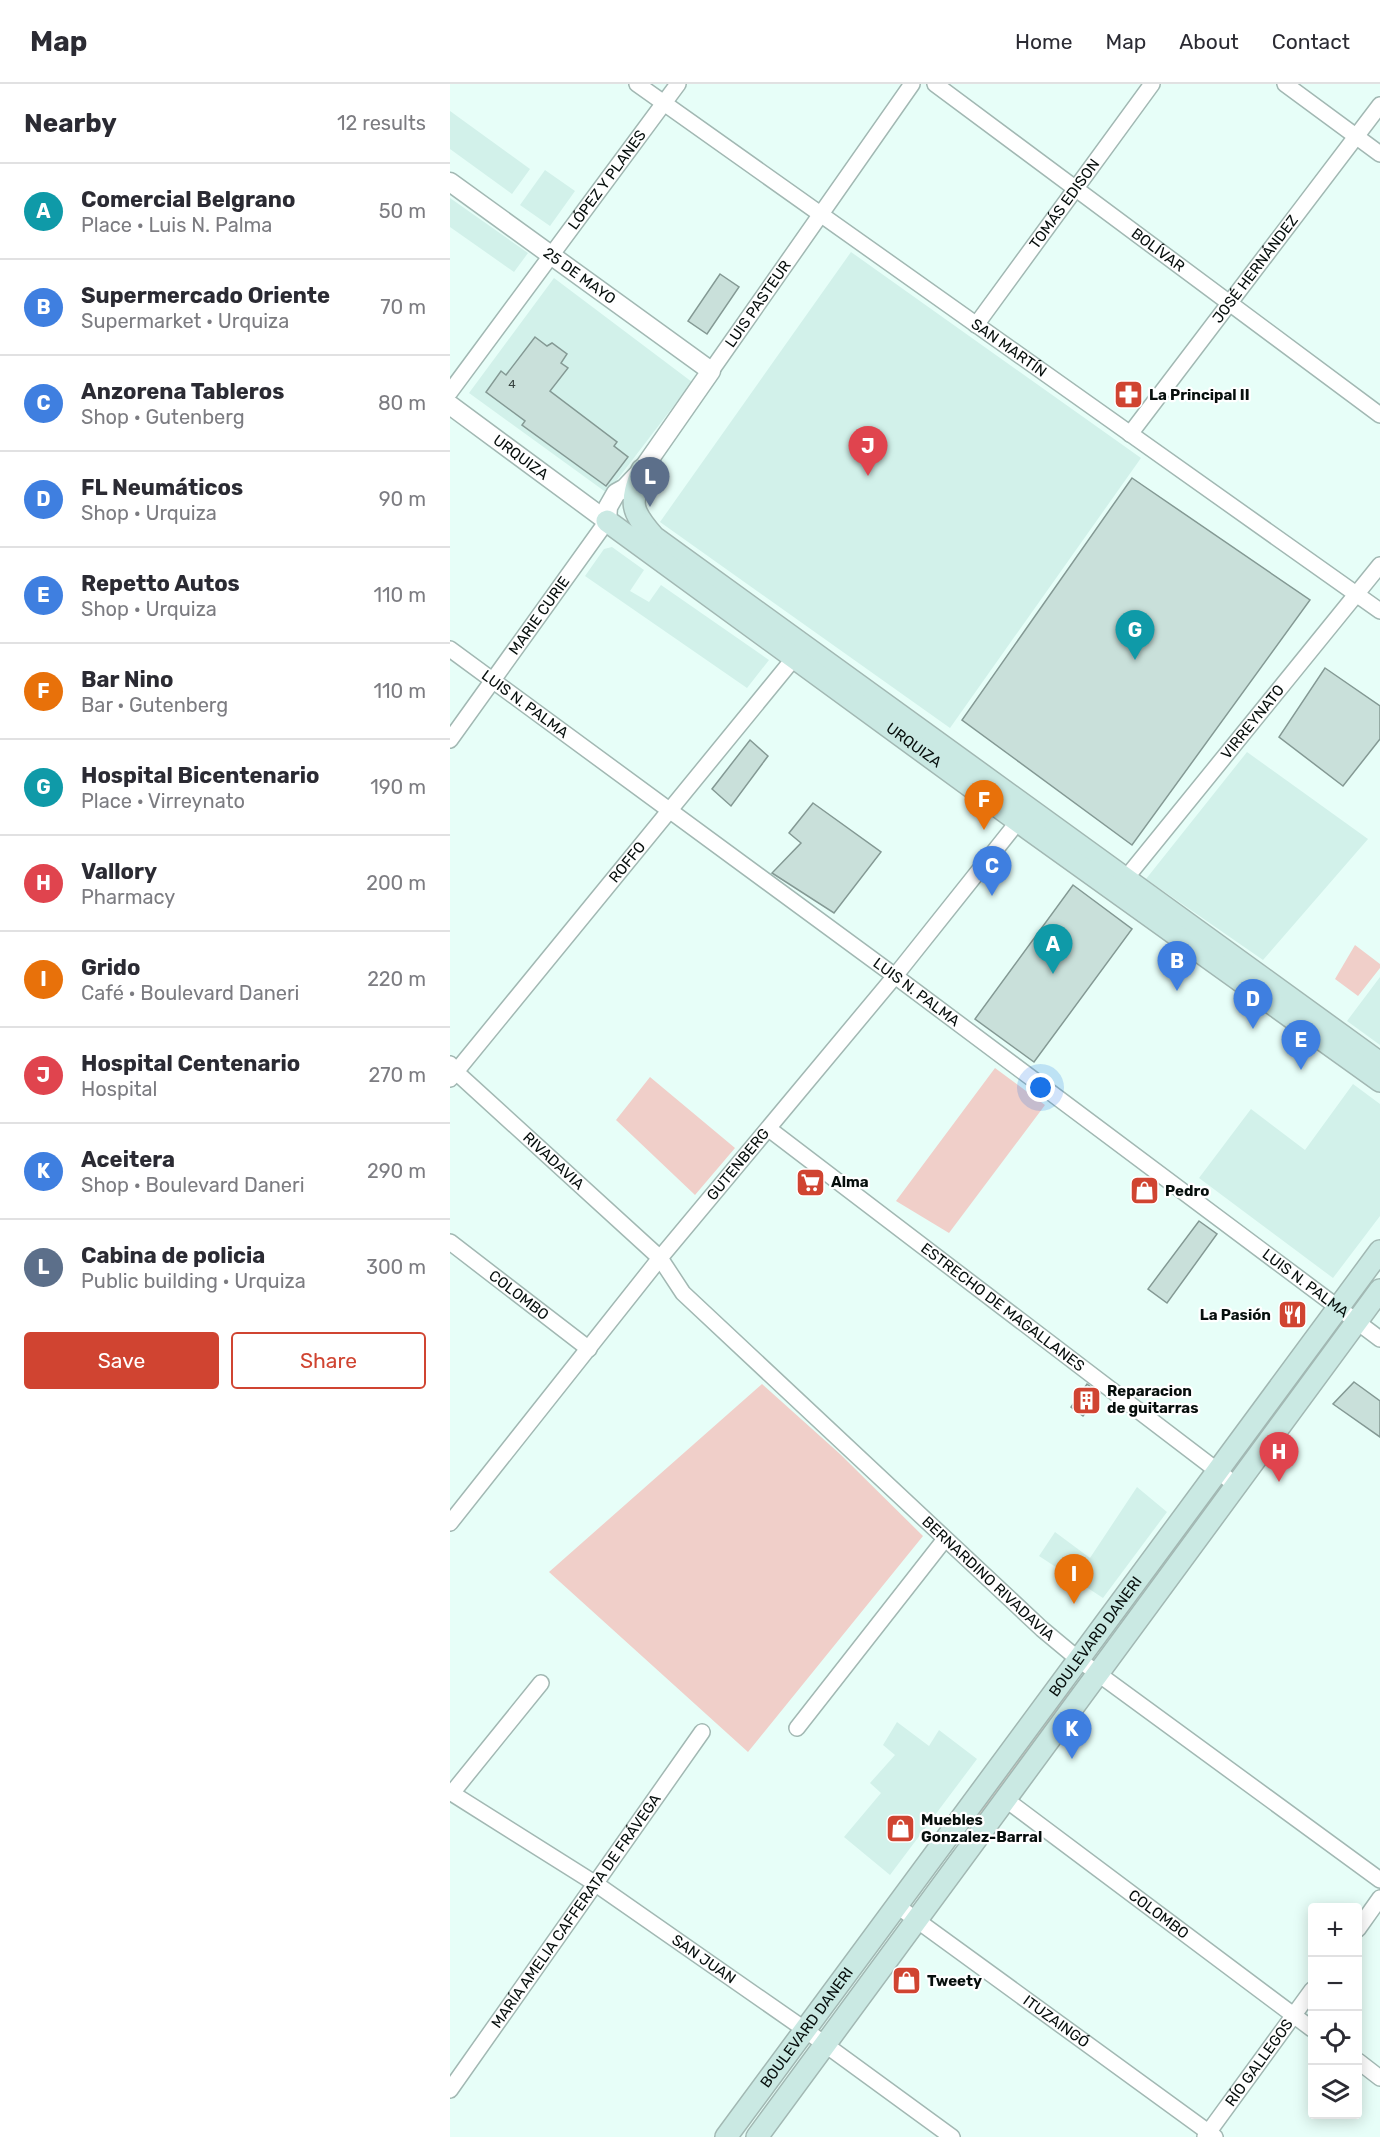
<!DOCTYPE html>
<meta charset="utf-8">
<style>
body{margin:0;font-family:Rubik,sans-serif;background:#f7f7f7;color:#2b2b33}
.controls{position:absolute;right:18px;bottom:18px;display:grid;overflow:hidden;border-radius:6px;box-shadow:0 3px 15px #0003}
.controls button{width:54px;height:54px;display:grid;place-items:center;padding:0;border:0;border-bottom:2px solid #e1e1e2;background:#fff;color:#2b2b33;font:30px sans-serif}
.you{position:absolute;left:591px;top:1004px;width:21px;height:21px;margin:-15px;border:4px solid #fff;border-radius:50%;background:#1a73e8;box-shadow:0 0 0 9px #1a73e833}
.badge{display:grid;place-items:center;width:39px;height:39px;border-radius:50%;background:#d04431;color:#fff;font-size:20px;font-weight:700}
.pin{position:absolute;translate:-50% -50px;filter:drop-shadow(0 2px 3px #0008)}
.pin::after{content:'';position:absolute;top:32px;width:21px;height:18px;background:inherit;clip-path:polygon(0 0,100% 0,50% 100%)}
.list{margin:0;padding:0;list-style:none}
h2{display:flex;justify-content:space-between;align-items:center;height:78px;margin:0;padding:0 24px;font-size:26px}
h2 small{font-size:20px;font-weight:400;color:#7c7c81}
.list li{display:grid;grid-template-columns:39px 1fr auto;gap:18px;align-items:center;box-sizing:border-box;height:96px;padding:0 24px;border-top:2px solid #e1e1e2}
.list b{display:block;font-size:22px;white-space:nowrap}
.list p{margin:0;font-size:20px;white-space:nowrap;color:#7c7c81}
.list em{font-size:20px;font-style:normal;color:#7c7c81}
.actions{display:flex;gap:12px;padding:18px 24px}
.actions a{flex:1;padding:14px 0;border:2px solid #d04431;border-radius:6px;text-align:center;font-size:21px;color:#d04431}
.actions .main{background:#d04431;color:#fff}
.icon{flex:none;width:33px;height:33px;fill:none;stroke:currentColor;stroke-width:2;stroke-linecap:round;stroke-linejoin:round}
.map{position:relative;flex:none;width:930px;height:2053px;overflow:hidden}
header{display:flex;align-items:center;gap:36px;box-sizing:border-box;height:84px;padding:0 30px;background:#fff;border-bottom:2px solid #e1e1e2}
header strong{font-size:28px}
nav{display:flex;gap:33px;margin-inline-start:auto;font-size:21px}
main{display:flex}
aside{flex:1;background:#fff}
.map>svg:first-child{display:block}
.built{fill:#d2f1ea}
.green{fill:#f0cfc9}
.building{fill:#c9e0da;stroke:#849994;stroke-width:1.5}
.lines{fill:none;stroke-linecap:round;stroke-linejoin:round}
.minor-casing{stroke:#a2b8b3;stroke-width:18}
.tertiary-casing{stroke:#a2b8b3;stroke-width:21}
.secondary-casing{stroke:#a2b8b3;stroke-width:24}
.minor{stroke:#fff;stroke-width:15}
.tertiary{stroke:#fff;stroke-width:18}
.secondary{stroke:#cae9e3;stroke-width:21}
.labels{text-anchor:middle;dominant-baseline:central;stroke-width:4.5;stroke-linejoin:round;paint-order:stroke}
.number-label{font-size:12px;fill:#384340}
.street-label{font-size:15px;fill:#070f0d;stroke:#fff}
.poi-label{font-size:15px;font-weight:bold;fill:#070f0d;stroke:#fff;text-anchor:start}
</style>
<header>
<strong>Map</strong>
<nav><a>Home</a><a>Map</a><a>About</a><a>Contact</a></nav>
</header>
<main>
<aside>
<h2>Nearby<small>12 results</small></h2>
<ul class="list">
<li><span class="badge" style="background:#0f9aa8">A</span><div><b>Comercial Belgrano</b><p>Place · Luis N. Palma</p></div><em>50 m</em></li>
<li><span class="badge" style="background:#3f7fe0">B</span><div><b>Supermercado Oriente</b><p>Supermarket · Urquiza</p></div><em>70 m</em></li>
<li><span class="badge" style="background:#3f7fe0">C</span><div><b>Anzorena Tableros</b><p>Shop · Gutenberg</p></div><em>80 m</em></li>
<li><span class="badge" style="background:#3f7fe0">D</span><div><b>FL Neumáticos</b><p>Shop · Urquiza</p></div><em>90 m</em></li>
<li><span class="badge" style="background:#3f7fe0">E</span><div><b>Repetto Autos</b><p>Shop · Urquiza</p></div><em>110 m</em></li>
<li><span class="badge" style="background:#e8710a">F</span><div><b>Bar Nino</b><p>Bar · Gutenberg</p></div><em>110 m</em></li>
<li><span class="badge" style="background:#0f9aa8">G</span><div><b>Hospital Bicentenario</b><p>Place · Virreynato</p></div><em>190 m</em></li>
<li><span class="badge" style="background:#e0444e">H</span><div><b>Vallory</b><p>Pharmacy</p></div><em>200 m</em></li>
<li><span class="badge" style="background:#e8710a">I</span><div><b>Grido</b><p>Café · Boulevard Daneri</p></div><em>220 m</em></li>
<li><span class="badge" style="background:#e0444e">J</span><div><b>Hospital Centenario</b><p>Hospital</p></div><em>270 m</em></li>
<li><span class="badge" style="background:#3f7fe0">K</span><div><b>Aceitera</b><p>Shop · Boulevard Daneri</p></div><em>290 m</em></li>
<li><span class="badge" style="background:#5c6f8a">L</span><div><b>Cabina de policia</b><p>Public building · Urquiza</p></div><em>300 m</em></li>
</ul>
<div class="actions"><a class="main">Save</a><a>Share</a></div>
</aside>
<div class="map">
<svg width="930" height="2053" viewBox="0 0 930 2053">
<rect width="100%" height="100%" fill="#e7fef8"/>
<!-- built -->
<path class="built" d="M 0,27 L 80,85 L 62,110 L 0,65 Z
M 95,86 L 125,107 L 100,142 L 70,121 Z
M 0,114 L 78,169 L 64,188 L 0,143 Z
M 401,168 L 691,374 L 500,644 L 210,438 Z
M 104,194 L 242,298 L 157,409 L 19,309 Z
M 162,463 L 194,486 L 180,507 L 199,518 L 211,501 L 319,576 L 297,604 L 135,492 L 154,465 Z
M 797,668 L 918,755 L 813,876 L 696,795 Z
M 930,893 L 930,961 L 897,937 Z
M 903,1000 L 930,1020 L 930,1132 L 883,1194 L 749,1094 L 801,1025 L 855,1066 Z
M 687,1403 L 717,1428 L 653,1514 L 589,1472 L 605,1448 L 640,1474 Z
M 447,1638 L 479,1662 L 489,1646 L 527,1675 L 440,1791 L 394,1753 L 431,1709 L 420,1699 L 445,1671 L 433,1661 Z"/>
<!-- green -->
<path class="green" d="M 905,861 L 930,880 L 930,884 L 908,912 L 885,895 Z
M 545,984 L 595,1021 L 499,1149 L 446,1117 Z
M 200,993 L 285,1064 L 245,1111 L 166,1036 Z
M 883,1247 L 887,1249 L 796,1372 L 793,1369 Z
M 312,1300 L 390,1370 L 473,1452 L 298,1668 L 99,1488 Z
M 763,1408 L 766,1410 L 653,1562 L 650,1560 Z
M 621,1602 L 625,1604 L 527,1736 L 524,1734 Z"/>
<!-- building -->
<path class="building" d="M 270,190 L 289,203 L 257,250 L 238,237 Z
M 85,253 L 97,262 L 102,259 L 117,270 L 111,279 L 118,284 L 100,307 L 167,358 L 164,362 L 178,373 L 156,402 L 72,341 L 75,337 L 36,308 L 51,287 L 56,291 Z
M 682,394 L 860,516 L 682,761 L 512,636 Z
M 875,584 L 930,622 L 930,655 L 893,702 L 829,653 Z
M 300,656 L 318,672 L 281,722 L 262,705 Z
M 363,719 L 431,768 L 384,829 L 322,789 L 351,759 L 339,749 Z
M 623,801 L 682,845 L 584,978 L 525,935 Z
M 749,1137 L 767,1150 L 717,1219 L 698,1205 Z
M 904,1298 L 930,1317 L 930,1353 L 883,1320 Z
M 637,1300 L 650,1310 L 633,1332 L 621,1323 Z"/>
<g class="lines">
<defs>
<g id="minor">
<path id="s1" d="M 187,0 L 930,527"/>
<path id="s2" d="M 485,0 L 930,331"/>
<path d="M 835,0 L 930,70"/>
<path id="s3" d="M 526,241 L 702,0"/>
<path id="s4" d="M 261,287 L 462,0"/>
<path id="s5" d="M 0,308 L 228,0"/>
<path id="s6" d="M 680,350 L 930,21"/>
<path id="s7" d="M 0,565 L 445,892 L 930,1255"/>
<path id="s8" d="M 0,656 L 157,437"/>
<path id="s9" d="M 676,794 L 930,481"/>
<path id="s10" d="M 0,980 L 6,988 L 210,1174 L 233,1209 L 592,1545 L 628,1575 L 930,1796"/>
<path id="s11" d="M 0,995 L 349,568"/>
<path id="s12" d="M 319,1045 L 786,1401"/>
<path id="s13" d="M 0,1158 L 139,1265"/>
<path id="s14" d="M 0,1439 L 210,1174 L 445,892 L 574,730"/>
<path d="M 347,1644 L 495,1455"/>
<path id="s15" d="M 0,1708 L 146,1800 L 354,1945 L 502,2053"/>
<path d="M 2,1709 L 91,1599"/>
<path id="s16" d="M 555,1715 L 862,1945"/>
<path id="s17" d="M 446,1821 L 765,2053"/>
<path d="M 908,1845 L 930,1814"/>
<path d="M 908,1977 L 930,1994"/>
<path id="s18" d="M 0,2006 L 252,1648"/>
<path id="s19" d="M 755,2053 L 862,1906"/>
</g>
<g id="tertiary">
<path id="s20" d="M 0,98 L 261,287 L 192,386 L 175,404 L 166,409 L 158,423 L 157,437"/>
<path id="s21" d="M 0,321 L 157,437"/>
</g>
<g id="secondary">
<path d="M 192,386 C 180,420 180,426 204,453 L 930,979"/>
<path id="s22" d="M 157,437 L 580,746 L 930,997"/>
<path id="s23" d="M 276,2053 L 930,1167"/>
<path d="M 307,2053 L 930,1206"/>
</g>
</defs>
<!-- minor casing -->
<use href="#minor" class="minor-casing"/>
<!-- tertiary casing -->
<use href="#tertiary" class="tertiary-casing"/>
<!-- secondary casing -->
<use href="#secondary" class="secondary-casing"/>
<!-- minor -->
<use href="#minor" class="minor"/>
<!-- tertiary -->
<use href="#tertiary" class="tertiary"/>
<!-- secondary -->
<use href="#secondary" class="secondary"/>
</g>
<!-- icons -->
<defs>
<symbol id="pharmacy-square" viewBox="-11 -11 22 22"><rect x="-9" y="-9" width="18" height="18" rx="4" fill="#d04431" stroke="#fff"/><path d="M-2-6h4v4h4v4h-4v4h-4v-4h-4v-4h4Z" fill="#fff"/></symbol>
<symbol id="supermarket-square" viewBox="-11 -11 22 22"><rect x="-9" y="-9" width="18" height="18" rx="4" fill="#d04431" stroke="#fff"/><path d="M-6-5.5h2.5l.6 2H6L4.5 2H-2.5L-4.4-4H-6ZM-1.5 3.2a1.3 1.3 0 1 0 .1 0ZM3 3.2a1.3 1.3 0 1 0 .1 0Z" fill="#fff"/></symbol>
<symbol id="shop-square" viewBox="-11 -11 22 22"><rect x="-9" y="-9" width="18" height="18" rx="4" fill="#d04431" stroke="#fff"/><path d="M-5-2.5h2.3a2.7 3.5 0 0 1 5.4 0H5L5.5 6h-11ZM-1.5-2.5h3a1.5 2.3 0 0 0-3 0Z" fill="#fff"/></symbol>
<symbol id="restaurant-square" viewBox="-11 -11 22 22"><rect x="-9" y="-9" width="18" height="18" rx="4" fill="#d04431" stroke="#fff"/><path d="M-5-6h1v4h1v-4h1v4h1v-4h1v5L-1.5 .5V6h-2V.5L-5-1ZM5-6V6H3V1.5H1.5Q1.5-4 5-6Z" fill="#fff"/></symbol>
<symbol id="building-square" viewBox="-11 -11 22 22"><rect x="-9" y="-9" width="18" height="18" rx="4" fill="#d04431" stroke="#fff"/><path d="M-4-6H4V6H1V3H-1V6H-4ZM-2.5-4.3h1.7v1.8h-1.7ZM.8-4.3h1.7v1.8H.8ZM-2.5-1h1.7V.8h-1.7ZM.8-1h1.7V.8H.8Z" fill="#fff"/></symbol>
</defs>
<g fill-rule="evenodd">
<use href="#pharmacy-square" x="662" y="294" width="33" height="33"/>
<use href="#supermarket-square" x="344" y="1082" width="33" height="33"/>
<use href="#shop-square" x="678" y="1090" width="33" height="33"/>
<use href="#restaurant-square" x="826" y="1214" width="33" height="33"/>
<use href="#building-square" x="620" y="1300" width="33" height="33"/>
<use href="#shop-square" x="434" y="1728" width="33" height="33"/>
<use href="#shop-square" x="440" y="1880" width="33" height="33"/>
</g>
<g class="labels">
<!-- number labels -->
<g class="number-label">
<text x="62" y="300">4</text>
</g>
<!-- street labels -->
<g class="street-label">
<text stroke="none"><textPath href="#s5" startOffset="264">LÓPEZ Y PLANES</textPath></text>
<text stroke="none"><textPath href="#s3" startOffset="150">TOMÁS EDISON</textPath></text>
<text stroke="none"><textPath href="#s2" startOffset="278">BOLÍVAR</textPath></text>
<text stroke="none"><textPath href="#s6" startOffset="207">JOSÉ HERNÁNDEZ</textPath></text>
<text stroke="none"><textPath href="#s20" startOffset="160">25 DE MAYO</textPath></text>
<text stroke="none"><textPath href="#s4" startOffset="82">LUIS PASTEUR</textPath></text>
<text stroke="none"><textPath href="#s1" startOffset="456">SAN MARTÍN</textPath></text>
<text stroke="none"><textPath href="#s21" startOffset="88">URQUIZA</textPath></text>
<text stroke="none"><textPath href="#s8" startOffset="153">MARIE CURIE</textPath></text>
<text stroke="none"><textPath href="#s7" startOffset="93">LUIS N. PALMA</textPath></text>
<text stroke="none"><textPath href="#s9" startOffset="201">VIRREYNATO</textPath></text>
<text stroke="none"><textPath href="#s22" startOffset="380">URQUIZA</textPath></text>
<text stroke="none"><textPath href="#s11" startOffset="280">ROFFO</textPath></text>
<text stroke="none"><textPath href="#s7" startOffset="579">LUIS N. PALMA</textPath></text>
<text stroke="none"><textPath href="#s10" startOffset="142">RIVADAVIA</textPath></text>
<text stroke="none"><textPath href="#s14" startOffset="460">GUTENBERG</textPath></text>
<text stroke="none"><textPath href="#s7" startOffset="1065">LUIS N. PALMA</textPath></text>
<text stroke="none"><textPath href="#s13" startOffset="87">COLOMBO</textPath></text>
<text stroke="none"><textPath href="#s12" startOffset="294">ESTRECHO DE MAGALLANES</textPath></text>
<text stroke="none"><textPath href="#s10" startOffset="746">BERNARDINO RIVADAVIA</textPath></text>
<text stroke="none"><textPath href="#s23" startOffset="622">BOULEVARD DANERI</textPath></text>
<text stroke="none"><textPath href="#s18" startOffset="219">MARÍA AMELIA CAFFERATA DE FRÁVEGA</textPath></text>
<text stroke="none"><textPath href="#s16" startOffset="192">COLOMBO</textPath></text>
<text stroke="none"><textPath href="#s15" startOffset="304">SAN JUAN</textPath></text>
<text stroke="none"><textPath href="#s17" startOffset="198">ITUZAINGÓ</textPath></text>
<text stroke="none"><textPath href="#s23" startOffset="136">BOULEVARD DANERI</textPath></text>
<text stroke="none"><textPath href="#s19" startOffset="92">RÍO GALLEGOS</textPath></text>
</g>
<!-- poi labels -->
<g class="poi-label">
<text x="699" y="311">La Principal II</text>
<text x="381" y="1098">Alma</text>
<text x="715" y="1107">Pedro</text>
<text x="821" y="1231" text-anchor="end">La Pasión</text>
<text x="657" y="1307">Reparacion<tspan x="657" dy="17">de guitarras</tspan></text>
<text x="471" y="1736">Muebles<tspan x="471" dy="17">Gonzalez-Barral</tspan></text>
<text x="477" y="1897">Tweety</text>
</g>
</g>
</svg>
<div class="controls">
<button>+</button>
<button>−</button>
<button><svg class="icon" aria-label="locate" viewBox="0 0 24 24"><circle cx="12" cy="12" r="6"/><path d="M12 2v4M12 18v4M2 12h4M18 12h4"/></svg></button>
<button><svg class="icon" aria-label="layers" viewBox="0 0 24 24"><path d="M12 4l9 5-9 5-9-5zM3 14l9 5 9-5"/></svg></button>
</div>
<div class="you"></div>
<div class="pin badge" style="left:603px;top:890px;background:#0f9aa8">A</div>
<div class="pin badge" style="left:727px;top:907px;background:#3f7fe0">B</div>
<div class="pin badge" style="left:542px;top:812px;background:#3f7fe0">C</div>
<div class="pin badge" style="left:803px;top:945px;background:#3f7fe0">D</div>
<div class="pin badge" style="left:851px;top:986px;background:#3f7fe0">E</div>
<div class="pin badge" style="left:534px;top:746px;background:#e8710a">F</div>
<div class="pin badge" style="left:685px;top:576px;background:#0f9aa8">G</div>
<div class="pin badge" style="left:829px;top:1398px;background:#e0444e">H</div>
<div class="pin badge" style="left:624px;top:1520px;background:#e8710a">I</div>
<div class="pin badge" style="left:418px;top:392px;background:#e0444e">J</div>
<div class="pin badge" style="left:622px;top:1675px;background:#3f7fe0">K</div>
<div class="pin badge" style="left:200px;top:423px;background:#5c6f8a">L</div>
</div>
</main>
